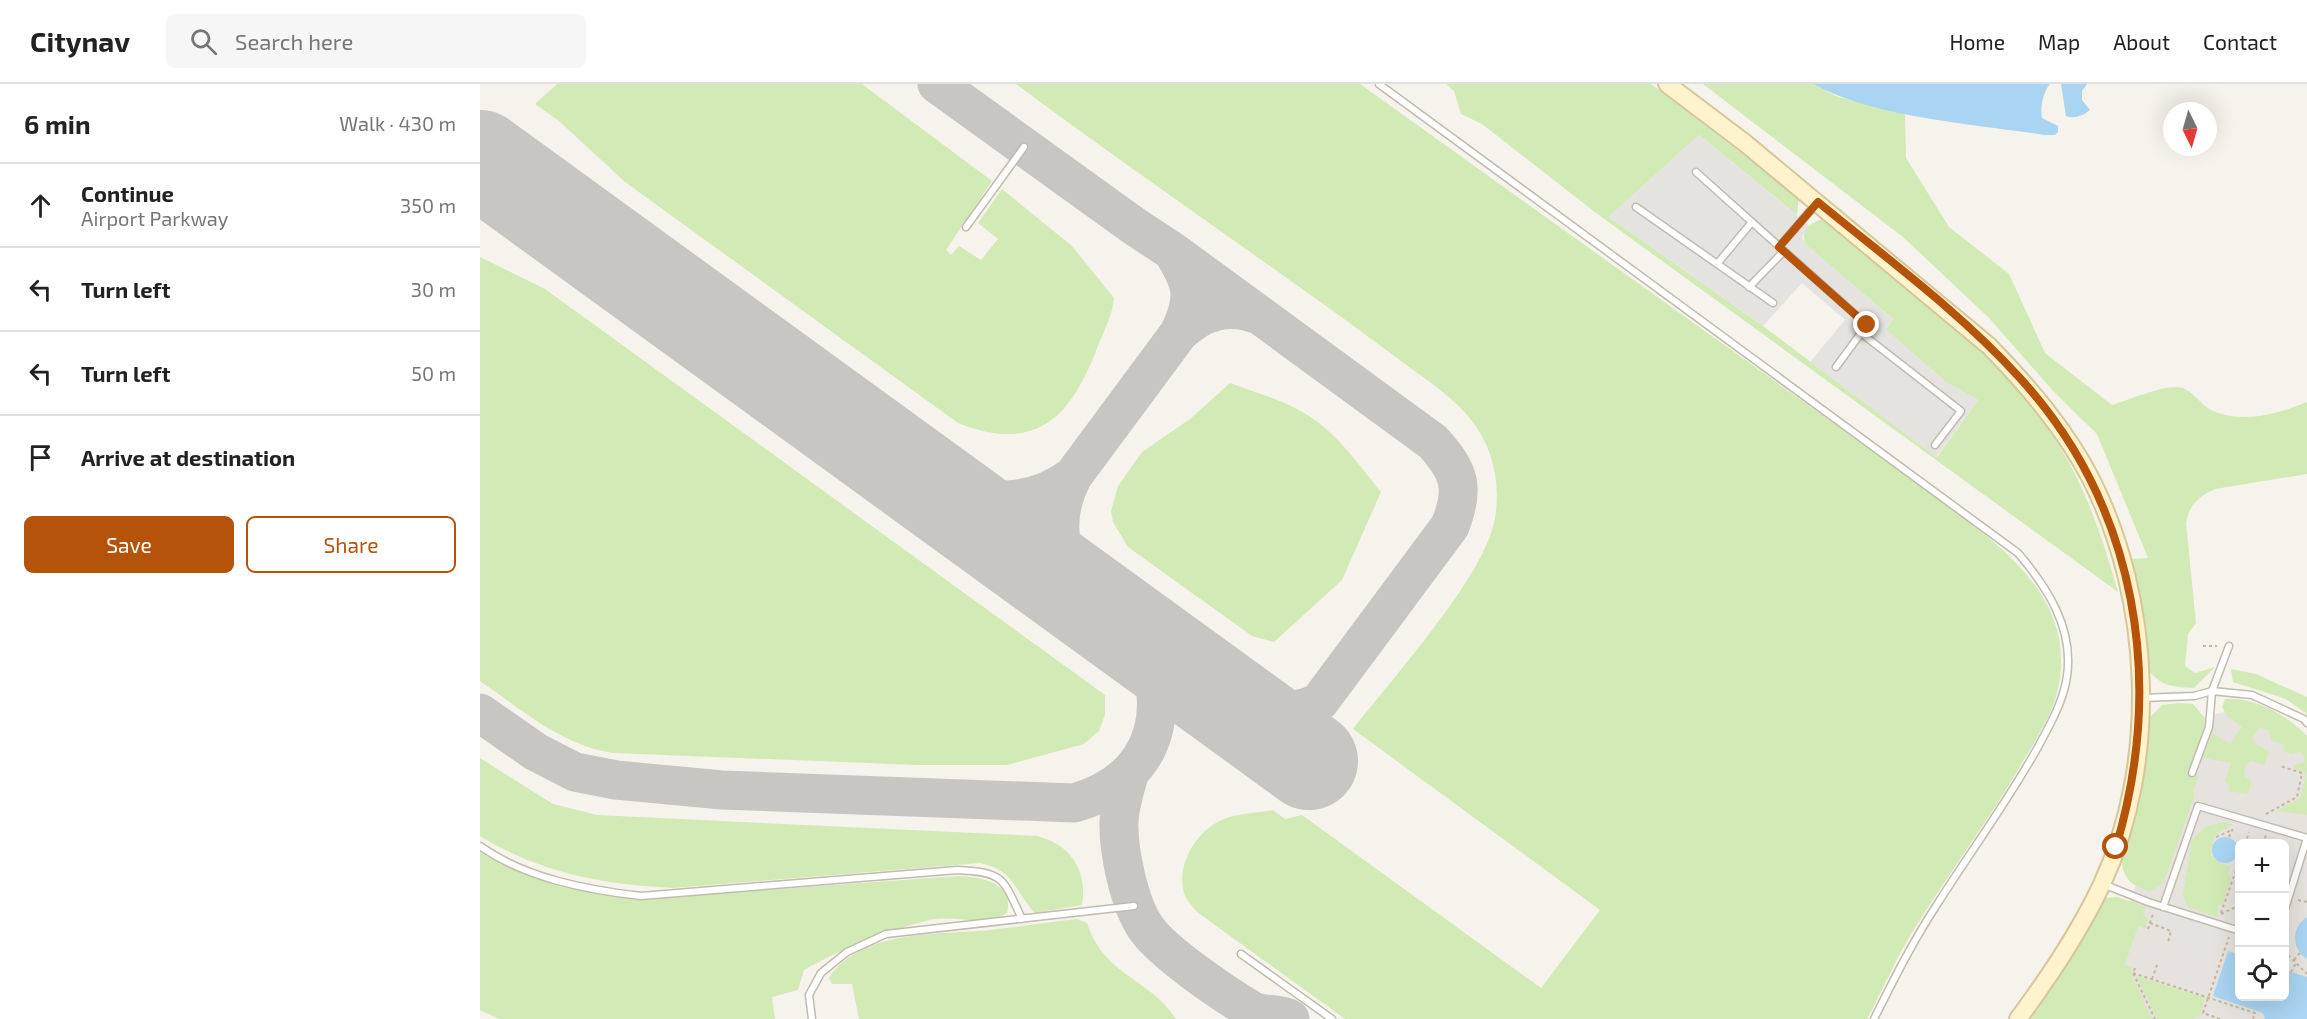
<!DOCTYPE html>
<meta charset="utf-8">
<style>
body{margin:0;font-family:"Exo 2",sans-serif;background:#f6f6f6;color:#222}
.controls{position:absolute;right:18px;bottom:18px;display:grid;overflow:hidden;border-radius:9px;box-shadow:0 6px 24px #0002}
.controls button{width:54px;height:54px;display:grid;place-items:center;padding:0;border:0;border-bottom:2px solid #e0e0e0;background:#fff;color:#222;font:30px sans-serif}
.compass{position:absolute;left:1683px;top:18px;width:54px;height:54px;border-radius:50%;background:#fff;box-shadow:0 6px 24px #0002;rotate:175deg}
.stop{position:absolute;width:18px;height:18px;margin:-14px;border:4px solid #b45309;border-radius:50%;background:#fff}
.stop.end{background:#b45309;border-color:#fff;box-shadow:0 2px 6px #0008}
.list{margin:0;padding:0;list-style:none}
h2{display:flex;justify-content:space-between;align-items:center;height:78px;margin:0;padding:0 24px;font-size:26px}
h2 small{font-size:20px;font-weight:400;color:#767676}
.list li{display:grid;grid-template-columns:39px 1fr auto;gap:18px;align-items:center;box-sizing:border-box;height:84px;padding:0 24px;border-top:2px solid #e0e0e0}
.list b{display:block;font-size:22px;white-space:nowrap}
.list p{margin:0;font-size:20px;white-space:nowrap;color:#767676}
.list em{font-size:20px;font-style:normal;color:#767676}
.actions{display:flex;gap:12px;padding:18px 24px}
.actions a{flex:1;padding:14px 0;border:2px solid #b45309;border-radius:9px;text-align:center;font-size:21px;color:#b45309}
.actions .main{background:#b45309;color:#fff}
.icon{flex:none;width:33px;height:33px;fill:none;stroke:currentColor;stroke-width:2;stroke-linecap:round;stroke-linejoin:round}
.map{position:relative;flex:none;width:1827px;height:935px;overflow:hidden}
header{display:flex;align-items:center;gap:36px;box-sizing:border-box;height:84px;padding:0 30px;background:#fff;border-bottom:2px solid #e0e0e0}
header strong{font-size:28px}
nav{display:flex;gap:33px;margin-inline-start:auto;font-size:21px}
.search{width:420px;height:54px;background:#f6f6f6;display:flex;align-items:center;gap:15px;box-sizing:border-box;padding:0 21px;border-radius:9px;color:#767676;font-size:22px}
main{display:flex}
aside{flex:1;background:#fff}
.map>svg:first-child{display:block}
.industrial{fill:#e6e2dd;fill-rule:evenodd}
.green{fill:#d2eab5}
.parking{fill:#e5e3e0}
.water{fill:#a9d4f2}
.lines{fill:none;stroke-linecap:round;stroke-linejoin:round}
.taxiway{stroke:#c8c6c3;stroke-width:39}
.runway{stroke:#c8c6c3;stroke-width:98}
.service-casing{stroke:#c2bbae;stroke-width:9}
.secondary-casing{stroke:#d6c79b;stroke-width:20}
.path{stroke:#c4b79f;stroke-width:2;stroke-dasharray:3 3;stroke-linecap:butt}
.service{stroke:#fff;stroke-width:6}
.secondary{stroke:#fff3cd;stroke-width:16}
.route{stroke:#b45309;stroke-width:8}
</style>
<header>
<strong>Citynav</strong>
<div class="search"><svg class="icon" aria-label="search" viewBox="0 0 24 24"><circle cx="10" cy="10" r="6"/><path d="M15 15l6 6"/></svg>Search here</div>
<nav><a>Home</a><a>Map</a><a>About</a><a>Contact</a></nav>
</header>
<main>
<aside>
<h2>6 min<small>Walk · 430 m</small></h2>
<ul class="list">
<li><svg class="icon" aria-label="ahead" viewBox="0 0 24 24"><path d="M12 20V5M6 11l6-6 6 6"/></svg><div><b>Continue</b><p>Airport Parkway</p></div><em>350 m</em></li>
<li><svg class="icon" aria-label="left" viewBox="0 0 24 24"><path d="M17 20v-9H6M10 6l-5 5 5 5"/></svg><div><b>Turn left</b></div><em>30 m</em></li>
<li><svg class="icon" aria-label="left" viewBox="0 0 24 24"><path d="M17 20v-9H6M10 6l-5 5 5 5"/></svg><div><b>Turn left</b></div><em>50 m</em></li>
<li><svg class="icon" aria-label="arrive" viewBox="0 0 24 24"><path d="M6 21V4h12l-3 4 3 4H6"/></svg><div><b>Arrive at destination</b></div></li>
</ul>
<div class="actions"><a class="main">Save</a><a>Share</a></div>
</aside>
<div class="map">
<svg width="1827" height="935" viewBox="0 0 1827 935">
<rect width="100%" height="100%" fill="#f6f3ec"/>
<!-- industrial -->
<path class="industrial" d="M 1744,628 L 1827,661 L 1827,935 L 1622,935 L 1614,924 L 1712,636 ZM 1760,760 L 1804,760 L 1804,912 L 1760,912 Z"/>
<!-- green -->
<path class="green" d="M 77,0 L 382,0 L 512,97 L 466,166 L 471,171 L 479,162 L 501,176 L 518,155 L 498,139 L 522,105 L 592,162 L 634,214 C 633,231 622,250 616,267 C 589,336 554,369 478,339 L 145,98 L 79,37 L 55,20 Z
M 536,0 L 880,0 L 1472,424 C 1515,459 1564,493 1578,550 C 1582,567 1582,587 1578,604 C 1574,628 1557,653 1545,674 C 1510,735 1468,790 1431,850 C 1415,877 1402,907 1387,935 L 865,935 L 717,828 C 713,823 706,816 704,809 C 696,781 716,747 742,736 C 757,729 777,729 793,726 L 805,735 L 822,731 L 1061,904 L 1120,826 L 873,645 C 911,596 1006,491 1015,434 C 1021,400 1013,364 992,337 C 975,315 951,299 929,283 C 901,262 874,242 846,222 C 743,148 638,76 536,0 Z
M 966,0 L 1171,0 L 1319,113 L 1317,131 L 1219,51 L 1129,133 L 1283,242 L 1457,373 L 1498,316 L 1467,299 L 1406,246 L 1413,235 L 1325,160 C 1320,146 1330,139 1343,135 C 1424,202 1517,267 1576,357 C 1606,403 1623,455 1638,508 L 1116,129 L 1002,40 L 981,30 L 974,7 Z
M 1223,0 L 1333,0 L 1358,13 L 1425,29 L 1426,74 L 1469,143 L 1529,190 L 1565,269 L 1632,321 C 1649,316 1678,303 1695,303 C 1713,303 1718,320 1733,327 C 1763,340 1798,330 1827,318 L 1827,390 L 1735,405 C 1719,412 1709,421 1706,439 L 1716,539 L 1708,550 L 1705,582 L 1715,589 L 1735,583 L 1714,604 C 1695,603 1683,603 1670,588 L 1651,475 L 1668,474 L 1617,350 L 1575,309 L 1509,234 L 1423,153 Z
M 0,173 L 65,205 L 625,611 L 625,631 L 619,647 L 604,660 L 527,681 L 437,681 L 134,669 C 83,662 42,626 0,597 Z
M 750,299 C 771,307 795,314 815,324 C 852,342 876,377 901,408 L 862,496 L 794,558 L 772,552 L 648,463 L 633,438 L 631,427 L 638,402 L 662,368 L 710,335 Z
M 1751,585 L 1776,590 L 1827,613 L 1827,630 L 1806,615 L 1753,598 Z
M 1745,615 C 1773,612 1809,632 1827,652 L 1827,731 L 1796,727 L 1820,714 L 1826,692 L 1824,688 L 1813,684 L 1814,681 L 1823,679 L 1825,673 L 1820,668 L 1812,670 L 1803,667 L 1805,661 L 1792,657 L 1789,646 L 1779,644 L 1773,652 L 1774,659 L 1789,667 L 1784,681 L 1772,677 L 1766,680 L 1764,692 L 1772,697 L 1768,710 L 1748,707 L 1750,700 L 1745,698 L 1751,679 L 1723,674 L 1732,649 L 1750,660 L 1762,643 L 1747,632 L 1742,623 Z
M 1699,619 L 1713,620 L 1724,633 L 1724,645 L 1707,692 L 1712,695 L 1719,691 L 1713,708 L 1715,710 L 1683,800 L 1670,807 C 1653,804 1641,793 1642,775 L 1670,633 L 1682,621 Z
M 0,674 L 73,720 L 117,731 L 557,752 C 590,760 608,786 602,821 L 555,829 C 534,807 535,786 500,779 L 193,804 C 124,801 60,789 0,752 Z
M 1743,738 L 1753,740 L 1734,752 L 1731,770 L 1736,777 L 1750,783 L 1748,790 L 1751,795 L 1743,820 L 1738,822 L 1738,833 L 1708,823 L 1703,811 L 1712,756 L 1725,743 Z
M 0,766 C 49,798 102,809 160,815 L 478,792 C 500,793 535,798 527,829 C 505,844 475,830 450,836 C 410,845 359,866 324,886 L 318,906 L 292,913 L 295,935 L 19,935 L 0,926 Z
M 1638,813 L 1666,823 L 1663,832 L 1668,834 L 1665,844 L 1658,842 L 1645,880 L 1652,883 L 1651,889 L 1672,935 L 1550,935 L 1591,874 L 1625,814 Z
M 597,835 L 607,839 C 624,892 671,895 696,935 L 379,935 L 372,900 L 352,900 L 349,894 C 381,845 460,851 510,846 C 539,843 568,838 597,835 Z
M 1656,892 L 1725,914 L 1720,932 L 1711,935 L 1677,935 Z"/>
<!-- parking -->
<path class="parking" d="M 1219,51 L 1329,141 L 1322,153 L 1325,160 L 1413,235 L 1406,246 L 1467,299 L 1498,316 L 1456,373 L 1330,278 L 1365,236 L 1322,199 L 1283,242 L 1129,133 Z
M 1668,818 L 1746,843 L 1736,874 L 1691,861 L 1696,846 L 1673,839 L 1674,836 L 1663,832 Z"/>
<!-- water -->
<path class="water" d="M 1333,0 L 1570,0 C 1563,8 1560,24 1562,34 L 1578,42 L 1578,48 L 1575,51 L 1565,51 C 1494,40 1396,34 1333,0 Z
M 1581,0 L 1607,0 L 1602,7 L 1602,16 L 1610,26 C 1603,32 1594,35 1586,32 Z
M1732 766a13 13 0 1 1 26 0a13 13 0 1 1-26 0Z
M 1827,833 L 1827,875 C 1811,865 1811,843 1827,833 Z
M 1748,867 L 1759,871 L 1760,912 L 1804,912 L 1805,886 L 1827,893 L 1827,935 L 1785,935 L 1783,929 L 1733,912 Z"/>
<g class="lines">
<!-- taxiway -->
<path class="taxiway" d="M 457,0 L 654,142 L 692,167 L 953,358 C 980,388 985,404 970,442 L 840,617 C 816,633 783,624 756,624
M 692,167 C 713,200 716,214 699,249 C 722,227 748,219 779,231
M 593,392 L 699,249
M 449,399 C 496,421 550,425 593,392 C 568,440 580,480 615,519
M 0,629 L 56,668 L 95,688 L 136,696 L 242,706 L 594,719 C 654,702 686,658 674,594 C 671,580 663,565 658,551
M 650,688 C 645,704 640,720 639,737 C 638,766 649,820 666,844 C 682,868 744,910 771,926 C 783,933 797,928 810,935"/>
<!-- runway -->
<path class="runway" d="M 0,75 L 829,677"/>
<defs>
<path id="service" d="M 899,0 L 1538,469 C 1567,503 1594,544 1587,592 C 1584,616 1570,641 1558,663 C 1528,717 1491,767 1458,819 C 1433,857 1414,895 1394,935
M 1216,88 L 1387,241 L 1356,283
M 1156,123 L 1293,219
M 486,143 L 544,63
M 1299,163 L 1336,120
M 1237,180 L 1272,138
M 1269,203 L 1304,167
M 1381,249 L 1481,327 L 1455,361
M 1661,614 L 1714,612 L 1732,607 L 1772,611 L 1824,635 L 1827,639
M 1712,689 L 1729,643 L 1732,607 L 1749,562
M 0,762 C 45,794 107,806 161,812 L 477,786 C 525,788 523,795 542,835
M 1623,800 L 1668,818 L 1760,847
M 1683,823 L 1718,722 L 1827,754
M 1804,828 L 1827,754
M 761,870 L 852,935
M 332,935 L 329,911 L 341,889 L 367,868 L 406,850 L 654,822"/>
<path id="secondary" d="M 1187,0 L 1265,59 L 1509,262 C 1548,302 1585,345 1611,395 C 1672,516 1679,677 1622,800 C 1599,849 1570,892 1538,935"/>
</defs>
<!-- service casing -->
<use href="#service" class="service-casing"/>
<!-- secondary casing -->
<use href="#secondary" class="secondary-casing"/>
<!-- path -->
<path class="path" d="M 1723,562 L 1737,562
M 1786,730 L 1817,713 L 1822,689 L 1800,682
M 1736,753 L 1752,746
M 1749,753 L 1754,742
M 1765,760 L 1769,748
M 1783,760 L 1786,751
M 1818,816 L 1827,818
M 1741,829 L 1760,775
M 1741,830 L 1758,822
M 1670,839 L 1691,847 L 1688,858
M 1668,845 L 1673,830
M 1804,867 L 1827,890
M 1814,876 L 1820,869
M 1655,884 L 1653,889 L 1675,935
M 1811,888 L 1816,879
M 1653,889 L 1775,929 L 1773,935
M 1672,895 L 1678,878
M 1740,935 L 1723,929 L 1749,853"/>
<!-- service -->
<use href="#service" class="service"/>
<!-- secondary -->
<use href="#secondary" class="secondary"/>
</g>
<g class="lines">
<!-- route -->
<path class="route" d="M 1387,241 L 1299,163 L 1338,118 C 1406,174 1480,228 1539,293 C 1658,423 1685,597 1636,763"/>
</g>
</svg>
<div class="controls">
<button>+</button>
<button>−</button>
<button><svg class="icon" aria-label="locate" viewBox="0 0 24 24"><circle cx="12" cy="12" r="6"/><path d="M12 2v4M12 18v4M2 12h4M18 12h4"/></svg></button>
</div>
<svg class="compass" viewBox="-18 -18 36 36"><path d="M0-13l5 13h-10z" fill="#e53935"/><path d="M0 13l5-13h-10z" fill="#767676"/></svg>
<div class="stop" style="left:1636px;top:763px"></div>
<div class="stop end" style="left:1387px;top:241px"></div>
</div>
</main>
